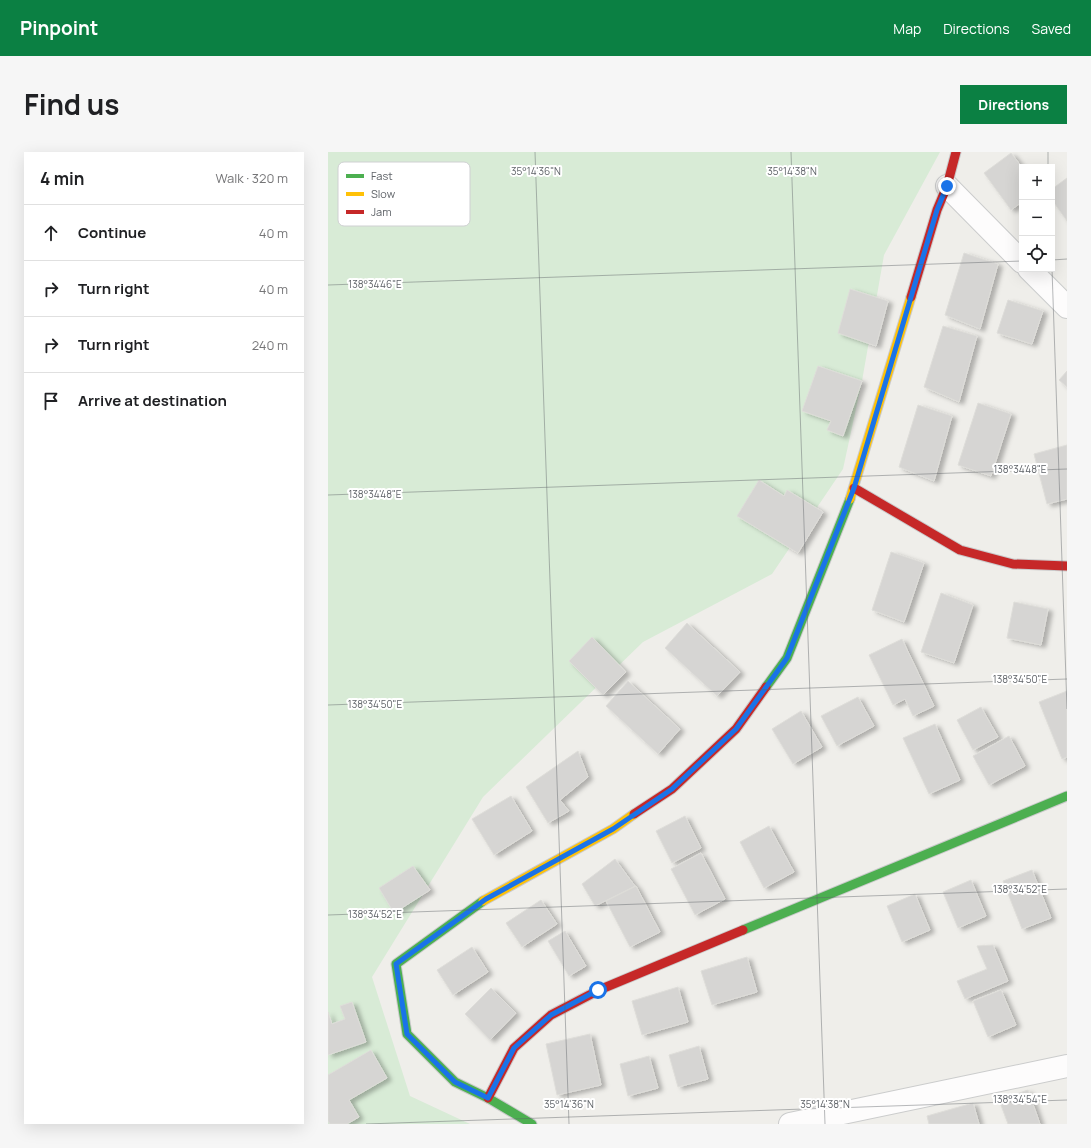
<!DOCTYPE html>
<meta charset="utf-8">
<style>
body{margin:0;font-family:Manrope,sans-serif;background:#f6f6f6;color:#202124}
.controls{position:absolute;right:12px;top:12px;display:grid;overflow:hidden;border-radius:0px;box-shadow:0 4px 16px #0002}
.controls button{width:36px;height:36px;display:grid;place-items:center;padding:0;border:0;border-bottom:1px solid #e0e0e0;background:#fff;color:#202124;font:20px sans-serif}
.stop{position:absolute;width:12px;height:12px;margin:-9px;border:3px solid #1a73e8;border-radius:50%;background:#fff}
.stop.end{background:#1a73e8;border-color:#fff;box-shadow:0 1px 4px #0008}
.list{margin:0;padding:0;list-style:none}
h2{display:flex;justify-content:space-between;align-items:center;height:52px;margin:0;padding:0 16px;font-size:17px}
h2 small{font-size:13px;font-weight:400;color:#757577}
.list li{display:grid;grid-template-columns:26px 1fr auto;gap:12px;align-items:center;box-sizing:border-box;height:56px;padding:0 16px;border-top:1px solid #e0e0e0}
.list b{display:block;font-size:15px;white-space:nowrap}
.list em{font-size:13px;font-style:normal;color:#757577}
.icon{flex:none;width:22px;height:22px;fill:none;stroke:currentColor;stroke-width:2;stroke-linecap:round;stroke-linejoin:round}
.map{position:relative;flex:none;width:739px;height:972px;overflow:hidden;border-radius:0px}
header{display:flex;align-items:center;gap:24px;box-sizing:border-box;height:56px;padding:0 20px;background:#0b8043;color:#fff}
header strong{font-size:19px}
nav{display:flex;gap:22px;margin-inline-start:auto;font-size:14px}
.intro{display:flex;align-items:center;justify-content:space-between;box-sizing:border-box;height:96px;padding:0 24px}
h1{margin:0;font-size:28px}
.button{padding:10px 18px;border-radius:0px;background:#0b8043;color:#fff;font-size:14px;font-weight:700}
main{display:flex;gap:24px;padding:0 24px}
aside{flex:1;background:#fff;border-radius:0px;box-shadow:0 4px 16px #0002}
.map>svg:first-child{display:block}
.green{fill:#d8ebd6}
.building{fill:#d6d5d3;stroke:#deddd9;filter:url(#shadow)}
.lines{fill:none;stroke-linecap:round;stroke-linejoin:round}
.street-casing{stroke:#cbcccc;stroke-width:24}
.fast-casing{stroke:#cacacb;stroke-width:11}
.slow-casing{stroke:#cacacb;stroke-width:11}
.jam-casing{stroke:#cacacb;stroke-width:11}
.street{stroke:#fdfcfc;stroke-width:22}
.fast{stroke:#4caf50;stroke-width:9}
.slow{stroke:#ffc107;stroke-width:9}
.jam{stroke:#c62828;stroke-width:9}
.route{stroke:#1a73e8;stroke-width:5}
.ticks{fill:none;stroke:#5f6368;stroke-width:1;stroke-opacity:0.45}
.key{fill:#fff;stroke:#cfd0d2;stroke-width:1}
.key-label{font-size:11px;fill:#5f6368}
.ticks-label{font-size:10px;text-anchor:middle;fill:#5f6368;stroke:#fff;stroke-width:4;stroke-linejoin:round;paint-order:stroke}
</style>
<header>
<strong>Pinpoint</strong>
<nav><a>Map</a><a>Directions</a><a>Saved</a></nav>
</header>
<div class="intro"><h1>Find us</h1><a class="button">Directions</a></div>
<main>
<aside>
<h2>4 min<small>Walk · 320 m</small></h2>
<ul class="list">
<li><svg class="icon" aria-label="ahead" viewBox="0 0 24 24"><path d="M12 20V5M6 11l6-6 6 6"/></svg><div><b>Continue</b></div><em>40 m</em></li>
<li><svg class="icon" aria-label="right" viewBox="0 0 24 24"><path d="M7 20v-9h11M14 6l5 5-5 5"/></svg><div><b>Turn right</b></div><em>40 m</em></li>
<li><svg class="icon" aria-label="right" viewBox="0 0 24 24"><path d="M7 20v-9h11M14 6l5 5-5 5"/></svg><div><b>Turn right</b></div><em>240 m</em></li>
<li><svg class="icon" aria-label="arrive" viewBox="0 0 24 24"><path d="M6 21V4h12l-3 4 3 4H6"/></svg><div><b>Arrive at destination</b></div></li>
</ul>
</aside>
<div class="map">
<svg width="739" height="972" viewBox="0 0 739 972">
<defs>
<filter id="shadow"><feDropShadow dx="4.5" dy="2.5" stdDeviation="2" flood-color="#0004"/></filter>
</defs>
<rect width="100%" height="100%" fill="#efeeea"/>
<!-- green -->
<path class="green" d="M 0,0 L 612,0 L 556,103 L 534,229 L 515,317 L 444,422 L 315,490 L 155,645 L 44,825 L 82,944 L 142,972 L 0,972 Z"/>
<!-- building -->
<path class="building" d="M 683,1 L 694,15 L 694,50 L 683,58 L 656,21 Z
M 739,26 L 739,69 L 724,48 L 724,37 Z
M 636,101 L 670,112 L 652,177 L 617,163 Z
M 522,137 L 560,149 L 548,194 L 510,181 Z
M 680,148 L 715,159 L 704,192 L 669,181 Z
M 615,174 L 649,184 L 631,250 L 596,235 Z
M 490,214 L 534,229 L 515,284 L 499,278 L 503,269 L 474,259 Z
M 739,219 L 739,235 L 731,228 Z
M 650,251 L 683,262 L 663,324 L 630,313 Z
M 590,253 L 624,264 L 606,329 L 571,315 Z
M 739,293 L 739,347 L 719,352 L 706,302 Z
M 431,328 L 456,344 L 459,338 L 495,360 L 470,401 L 409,364 Z
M 563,400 L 596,411 L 576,470 L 544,458 Z
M 613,441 L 645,453 L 626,511 L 593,500 Z
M 686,450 L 720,457 L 713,493 L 679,486 Z
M 359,471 L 412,520 L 389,544 L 337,496 Z
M 264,485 L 298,520 L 275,543 L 241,509 Z
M 574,487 L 606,554 L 585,564 L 577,547 L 565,553 L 541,503 Z
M 300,529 L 352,577 L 330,602 L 278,554 Z
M 739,539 L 739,605 L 734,607 L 711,550 Z
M 530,545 L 546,574 L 509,594 L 493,564 Z
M 653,555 L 670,585 L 645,598 L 629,568 Z
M 473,559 L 494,595 L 465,612 L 444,577 Z
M 607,572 L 632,628 L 601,642 L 575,586 Z
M 681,584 L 697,614 L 661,633 L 645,604 Z
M 250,599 L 260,625 L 232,648 L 241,659 L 220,671 L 198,635 Z
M 183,644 L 204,679 L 166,703 L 144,667 Z
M 357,664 L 373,696 L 344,711 L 328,679 Z
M 441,674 L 466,720 L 436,736 L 412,690 Z
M 373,701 L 397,747 L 367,763 L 343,717 Z
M 287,707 L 307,734 L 267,754 L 254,732 Z
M 85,714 L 102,738 L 66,761 L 51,736 Z
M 704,718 L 723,766 L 694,777 L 675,729 Z
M 643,728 L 658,764 L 630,776 L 615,740 Z
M 308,734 L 332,780 L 302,795 L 278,749 Z
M 587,742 L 602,778 L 574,790 L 559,754 Z
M 213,748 L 229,772 L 194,795 L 178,771 Z
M 237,779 L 258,814 L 241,824 L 220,789 Z
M 665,793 L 680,829 L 637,847 L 629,829 L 659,817 L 649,794 Z
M 144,795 L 160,820 L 125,843 L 109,818 Z
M 419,805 L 429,840 L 384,853 L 373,819 Z
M 350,835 L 360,870 L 314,883 L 304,849 Z
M 163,836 L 188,861 L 162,888 L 137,862 Z
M 673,838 L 688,873 L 660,885 L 645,849 Z
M 24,850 L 38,890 L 0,903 L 0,860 L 4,872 L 17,867 L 12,854 Z
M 262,882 L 273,933 L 229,943 L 218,892 Z
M 371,894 L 380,927 L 350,935 L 341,903 Z
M 43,898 L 59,926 L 21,948 L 31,965 L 19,972 L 2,972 L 0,969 L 0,923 Z
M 321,904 L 330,936 L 300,944 L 292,912 Z
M 700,938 L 712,972 L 680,972 L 671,948 Z
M 645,951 L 651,972 L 601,972 L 599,964 Z"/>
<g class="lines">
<defs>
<path id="street" d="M 619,34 L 694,110
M 701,117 L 739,155
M 462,972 L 739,914"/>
<path id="fast" d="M 438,535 L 459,506 L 522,347
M 155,749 L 68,812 L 79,882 L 127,930 L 160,946 L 204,972
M 415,778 L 739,644"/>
<path id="slow" d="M 522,347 L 583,145
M 155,749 L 285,677 L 306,662"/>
<path id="jam" d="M 583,145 L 609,58 L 619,34 L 628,0
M 526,336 L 632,398 L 685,412 L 739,414
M 306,662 L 344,637 L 408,577 L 438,535
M 160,946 L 186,896 L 223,863 L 271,838 L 415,778"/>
</defs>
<!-- street casing -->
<use href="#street" class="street-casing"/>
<!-- fast casing -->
<use href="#fast" class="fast-casing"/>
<!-- slow casing -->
<use href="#slow" class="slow-casing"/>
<!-- jam casing -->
<use href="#jam" class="jam-casing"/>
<!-- street -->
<use href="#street" class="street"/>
<!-- fast -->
<use href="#fast" class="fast"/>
<!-- slow -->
<use href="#slow" class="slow"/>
<!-- jam -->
<use href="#jam" class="jam"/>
</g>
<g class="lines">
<!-- route -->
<path class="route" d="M 270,838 L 223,863 L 186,896 L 160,946 L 127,930 L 79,882 L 68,812 L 158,747 L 285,677 L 344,637 L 408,577 L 459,506 L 526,336 L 609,58 L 619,34"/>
</g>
<!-- ticks -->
<path class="ticks" d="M 207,0 L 241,972M 463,0 L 497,972M 720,0 L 720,15M 724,108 L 739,107M 724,117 L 739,557M 0,133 L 694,109M 0,343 L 739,317M 0,553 L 739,527M 0,763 L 739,737M 38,972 L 739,948"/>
<!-- legend -->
<rect x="10" y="10" width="132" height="64" rx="6" class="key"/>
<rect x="18" y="22" width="18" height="4" fill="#4caf50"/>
<rect x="18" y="40" width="18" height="4" fill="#ffc107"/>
<rect x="18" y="58" width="18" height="4" fill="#c62828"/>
<g class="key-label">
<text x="43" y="28">Fast</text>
<text x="43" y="46">Slow</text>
<text x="43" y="64">Jam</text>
</g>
<g class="ticks-label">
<text x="208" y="23">35°14'36"N</text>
<text x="464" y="23">35°14'38"N</text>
<text x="47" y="136">138°34'46"E</text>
<text x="692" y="321">138°34'48"E</text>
<text x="47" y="346">138°34'48"E</text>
<text x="692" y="531">138°34'50"E</text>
<text x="47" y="556">138°34'50"E</text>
<text x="692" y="741">138°34'52"E</text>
<text x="47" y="766">138°34'52"E</text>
<text x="692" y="951">138°34'54"E</text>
<text x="241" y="956">35°14'36"N</text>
<text x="497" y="956">35°14'38"N</text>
</g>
</svg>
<div class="controls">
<button>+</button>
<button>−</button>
<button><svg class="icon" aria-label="locate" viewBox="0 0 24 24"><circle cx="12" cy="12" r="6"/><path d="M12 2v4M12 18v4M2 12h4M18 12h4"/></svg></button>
</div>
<div class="stop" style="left:270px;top:838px"></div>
<div class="stop end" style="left:619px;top:34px"></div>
</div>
</main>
